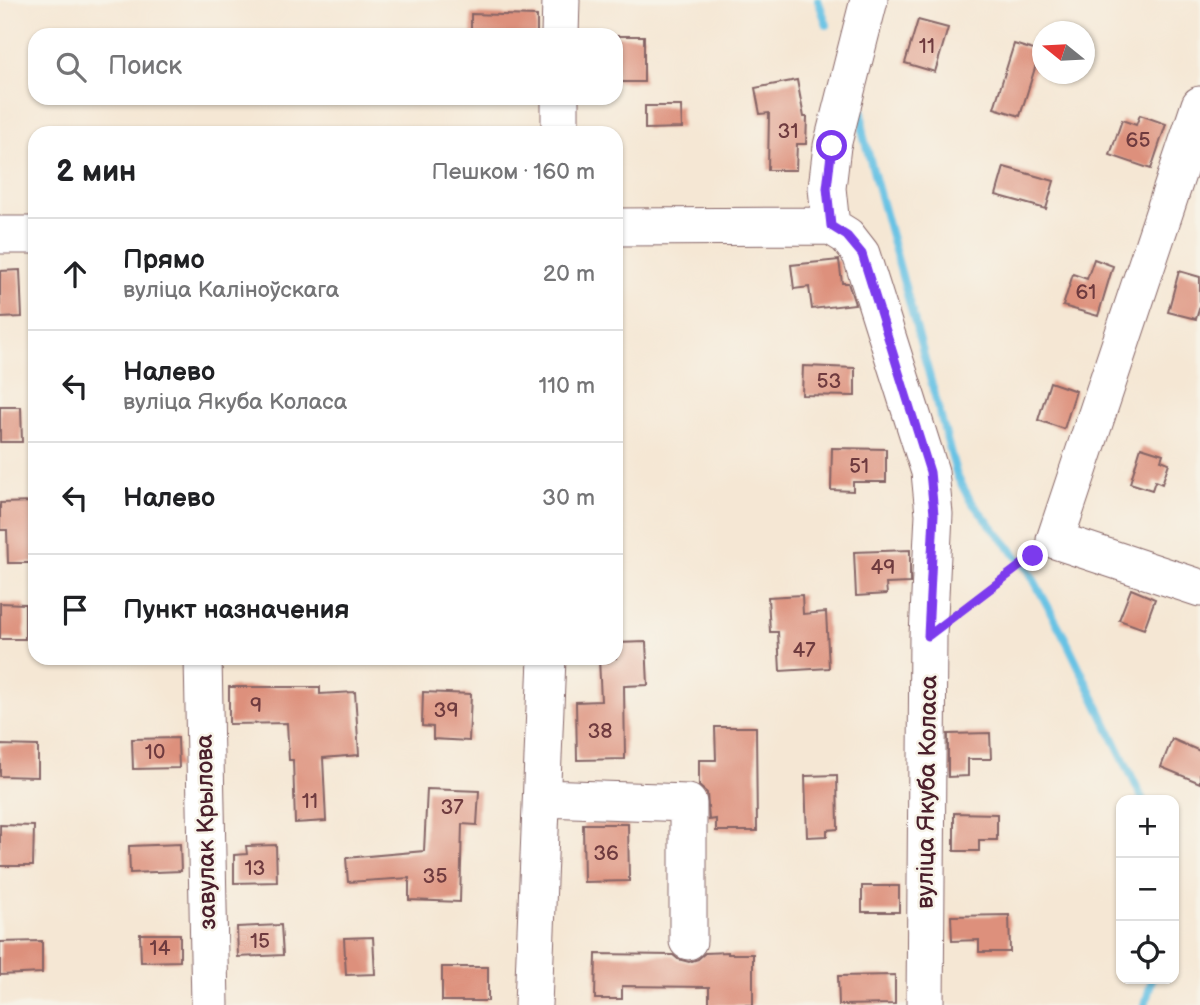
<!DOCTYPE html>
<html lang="ru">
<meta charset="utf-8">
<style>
body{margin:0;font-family:"Balsamiq Sans",sans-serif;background:#f6f6f6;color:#202124}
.controls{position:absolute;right:21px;bottom:21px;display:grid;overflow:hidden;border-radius:14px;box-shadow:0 2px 5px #0004}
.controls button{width:63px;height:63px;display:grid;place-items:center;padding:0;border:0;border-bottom:2px solid #e0e0e0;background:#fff;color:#202124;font:35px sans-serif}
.compass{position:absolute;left:1032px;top:21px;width:63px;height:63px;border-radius:50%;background:#fff;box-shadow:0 2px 5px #0004;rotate:288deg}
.stop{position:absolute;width:21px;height:21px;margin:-16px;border:5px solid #7c3aed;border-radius:50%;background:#fff}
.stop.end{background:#7c3aed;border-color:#fff;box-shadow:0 2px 7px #0008}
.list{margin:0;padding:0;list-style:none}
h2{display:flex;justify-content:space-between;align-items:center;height:91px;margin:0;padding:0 28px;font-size:30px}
h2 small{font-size:23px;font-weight:400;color:#757577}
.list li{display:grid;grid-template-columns:46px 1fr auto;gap:21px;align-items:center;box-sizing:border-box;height:112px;padding:0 28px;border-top:2px solid #e0e0e0}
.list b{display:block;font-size:26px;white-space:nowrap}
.list p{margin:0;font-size:23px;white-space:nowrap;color:#757577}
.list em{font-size:23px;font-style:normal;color:#757577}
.icon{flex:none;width:38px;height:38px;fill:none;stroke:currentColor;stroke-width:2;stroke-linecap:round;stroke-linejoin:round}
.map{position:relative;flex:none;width:1200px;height:1005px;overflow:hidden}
.search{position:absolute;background:#fff;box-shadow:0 2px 5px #0004;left:28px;top:28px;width:595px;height:77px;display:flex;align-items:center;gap:18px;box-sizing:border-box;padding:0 24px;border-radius:21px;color:#757577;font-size:26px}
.panel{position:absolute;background:#fff;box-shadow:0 2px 5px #0004;left:28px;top:126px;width:595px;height:539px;border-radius:21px}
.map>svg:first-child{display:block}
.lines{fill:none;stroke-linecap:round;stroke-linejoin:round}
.stream{stroke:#67c2e4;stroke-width:8}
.building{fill:#dd907c}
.minor-casing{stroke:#866566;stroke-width:39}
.path{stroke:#866566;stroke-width:4.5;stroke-dasharray:5 5;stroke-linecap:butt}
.minor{stroke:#fff;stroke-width:37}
.route{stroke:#7c3aed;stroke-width:9}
.labels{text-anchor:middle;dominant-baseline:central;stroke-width:5;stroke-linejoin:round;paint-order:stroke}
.number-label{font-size:21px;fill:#6f3b3f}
.street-label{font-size:24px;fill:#4a1f2b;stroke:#f7f3e8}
</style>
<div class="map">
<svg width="1200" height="1005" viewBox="0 0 1200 1005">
<rect width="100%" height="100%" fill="#f7f3e8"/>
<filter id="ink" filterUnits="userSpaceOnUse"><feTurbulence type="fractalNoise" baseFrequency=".0143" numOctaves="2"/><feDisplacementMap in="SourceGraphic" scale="14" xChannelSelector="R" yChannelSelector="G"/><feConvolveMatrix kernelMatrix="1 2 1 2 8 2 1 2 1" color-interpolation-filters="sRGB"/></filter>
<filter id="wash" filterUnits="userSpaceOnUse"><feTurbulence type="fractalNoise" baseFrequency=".00686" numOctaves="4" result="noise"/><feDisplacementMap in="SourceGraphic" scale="28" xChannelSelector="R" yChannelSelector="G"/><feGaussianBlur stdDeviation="1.57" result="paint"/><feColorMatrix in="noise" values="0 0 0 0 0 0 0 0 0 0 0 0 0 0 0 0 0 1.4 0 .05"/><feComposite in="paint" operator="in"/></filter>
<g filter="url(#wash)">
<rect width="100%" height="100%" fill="#f5e7d4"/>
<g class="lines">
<!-- stream -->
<path class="stream" d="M 818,0 L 827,25
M 862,110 L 863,134 L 957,476 L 970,500 L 1029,571 L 1067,642 L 1143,800
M 1145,1005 L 1152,979"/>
</g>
<g id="blocks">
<!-- building -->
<path class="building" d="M 471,14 L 537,16 L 537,35 L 471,35 Z
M 918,20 L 948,28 L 935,72 L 905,63 Z
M 616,36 L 644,36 L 644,82 L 616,82 Z
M 1014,44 L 1040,52 L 1020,116 L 994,108 Z
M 797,80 L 804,117 L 807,117 L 806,144 L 797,144 L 796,170 L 768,170 L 769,113 L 760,114 L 755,88 Z
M 645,106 L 681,106 L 682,128 L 645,129 Z
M 1140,115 L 1166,124 L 1151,169 L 1110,155 L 1122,120 L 1136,125 Z
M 1004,167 L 1054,181 L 1046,209 L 996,195 Z
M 1094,259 L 1113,266 L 1098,316 L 1063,306 L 1073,274 L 1087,279 Z
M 839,260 L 842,283 L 848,283 L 855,304 L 812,309 L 809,287 L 794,289 L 791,265 Z
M 20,270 L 22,317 L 0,318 L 0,271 Z
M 1179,271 L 1200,277 L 1200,306 L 1196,319 L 1168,312 Z
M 803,366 L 855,368 L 855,396 L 802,395 Z
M 1050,382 L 1076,391 L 1064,429 L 1038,420 Z
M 0,407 L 21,407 L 22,442 L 0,442 Z
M 1141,447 L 1163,454 L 1161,460 L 1169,463 L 1162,484 L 1155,481 L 1152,490 L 1130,483 Z
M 832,448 L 886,449 L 886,482 L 853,482 L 853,491 L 831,490 Z
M 35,502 L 35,563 L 8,563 L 7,530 L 0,530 L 0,503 Z
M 910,550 L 910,583 L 886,584 L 887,594 L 856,596 L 854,552 Z
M 1131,589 L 1155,599 L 1144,629 L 1119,620 Z
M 802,595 L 803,614 L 826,612 L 829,668 L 780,671 L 778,632 L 770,632 L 768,597 Z
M 0,603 L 25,604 L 25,639 L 0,639 Z
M 646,642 L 648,685 L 624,686 L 625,759 L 577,760 L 576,702 L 601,701 L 599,658 L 616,658 L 616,643 Z
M 229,687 L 320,687 L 320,694 L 355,692 L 359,755 L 323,758 L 326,821 L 295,823 L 293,760 L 289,760 L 287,723 L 229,724 Z
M 423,692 L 471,694 L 469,741 L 433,739 L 433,727 L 422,726 Z
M 715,727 L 756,727 L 757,831 L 716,831 L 716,819 L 709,820 L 707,793 L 699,786 L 699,760 L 716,760 Z
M 990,733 L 991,759 L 968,759 L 968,776 L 948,777 L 948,734 Z
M 178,738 L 179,768 L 133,769 L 132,739 Z
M 1172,739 L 1200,751 L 1200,783 L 1161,767 Z
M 0,745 L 38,746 L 38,777 L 0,776 Z
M 837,775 L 838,829 L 827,830 L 827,836 L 807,837 L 805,776 Z
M 427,789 L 479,791 L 477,825 L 462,824 L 460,902 L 409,900 L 409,878 L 348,882 L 346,858 L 424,851 Z
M 954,813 L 997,814 L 997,840 L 979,840 L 979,851 L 954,851 Z
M 583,824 L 628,824 L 629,881 L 584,882 Z
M 0,825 L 34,826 L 33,866 L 0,866 Z
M 180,844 L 181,871 L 130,873 L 129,846 Z
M 276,845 L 277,882 L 234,883 L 234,855 L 247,854 L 246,846 Z
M 862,886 L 899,886 L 899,912 L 862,912 Z
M 1009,915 L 1010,952 L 979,952 L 979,940 L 952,941 L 951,916 Z
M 281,925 L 283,955 L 238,957 L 237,927 Z
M 140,934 L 180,934 L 180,961 L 141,962 Z
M 373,937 L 375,974 L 346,975 L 344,938 Z
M 42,941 L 42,973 L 0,975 L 0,942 Z
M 728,952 L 728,954 L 753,954 L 753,1005 L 709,1005 L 709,987 L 622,986 L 622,999 L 595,999 L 596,954 L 673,955 L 678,959 L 689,962 L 698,959 L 705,953 Z
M 442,967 L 488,967 L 488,1001 L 442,1001 Z
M 895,975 L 895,1004 L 839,1005 L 838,976 Z"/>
</g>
</g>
<g filter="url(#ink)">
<use href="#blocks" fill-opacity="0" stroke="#866566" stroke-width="2"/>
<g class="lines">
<defs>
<path id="minor" d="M 560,35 L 561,0
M 1200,105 L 1055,540 L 1200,588
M 560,133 L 560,98
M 831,226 L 847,236 L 861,254 L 930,472 L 934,514 L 928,636 L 925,1005
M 831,226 L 827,188 L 832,146 L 869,0
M 616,227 L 831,226
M 0,235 L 35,235
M 203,658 L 210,1005
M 543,798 L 688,803 L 688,941
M 533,1005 L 547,658"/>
</defs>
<!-- minor casing -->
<use href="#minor" class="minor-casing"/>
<!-- path -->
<path class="path" d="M 959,612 L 1030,558"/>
<!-- minor -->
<use href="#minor" class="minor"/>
</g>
</g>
<g class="lines" filter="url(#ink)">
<!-- route -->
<path class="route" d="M 832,146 L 827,188 L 831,226 L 847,236 L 862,254 L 930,472 L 934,514 L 928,636 L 1033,556"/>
</g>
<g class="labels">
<!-- number labels -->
<g class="number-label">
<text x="927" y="46">11</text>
<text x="788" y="131">31</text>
<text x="1138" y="140">65</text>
<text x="1086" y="292">61</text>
<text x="829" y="381">53</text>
<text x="859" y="466">51</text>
<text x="883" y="567">49</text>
<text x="804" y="650">47</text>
<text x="256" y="705">9</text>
<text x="446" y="710">39</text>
<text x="600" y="731">38</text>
<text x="155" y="752">10</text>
<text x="310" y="801">11</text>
<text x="452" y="807">37</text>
<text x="606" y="853">36</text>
<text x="255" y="868">13</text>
<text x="435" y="876">35</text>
<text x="260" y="941">15</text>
<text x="160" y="948">14</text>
</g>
<!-- street labels -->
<g class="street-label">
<text transform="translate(927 792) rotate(-89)">вуліца Якуба Коласа</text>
<text transform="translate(206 832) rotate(-91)">завулак Крылова</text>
</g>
</g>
</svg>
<div class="controls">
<button>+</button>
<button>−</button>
<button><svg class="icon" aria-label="locate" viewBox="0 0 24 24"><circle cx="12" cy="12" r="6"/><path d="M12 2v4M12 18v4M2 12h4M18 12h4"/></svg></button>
</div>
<svg class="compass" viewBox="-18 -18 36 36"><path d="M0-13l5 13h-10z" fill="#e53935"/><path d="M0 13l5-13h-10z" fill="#757577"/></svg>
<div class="stop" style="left:832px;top:146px"></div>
<div class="stop end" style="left:1033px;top:556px"></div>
<div class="search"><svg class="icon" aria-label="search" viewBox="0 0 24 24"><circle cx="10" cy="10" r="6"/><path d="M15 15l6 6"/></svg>Поиск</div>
<section class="panel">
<h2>2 мин<small>Пешком · 160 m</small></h2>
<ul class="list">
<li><svg class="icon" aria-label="ahead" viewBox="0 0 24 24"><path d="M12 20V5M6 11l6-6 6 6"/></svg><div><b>Прямо</b><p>вуліца Каліноўскага</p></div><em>20 m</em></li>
<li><svg class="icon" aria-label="left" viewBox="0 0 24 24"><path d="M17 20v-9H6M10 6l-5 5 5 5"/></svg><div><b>Налево</b><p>вуліца Якуба Коласа</p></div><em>110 m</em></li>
<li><svg class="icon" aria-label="left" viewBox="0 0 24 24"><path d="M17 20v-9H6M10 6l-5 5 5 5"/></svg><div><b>Налево</b></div><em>30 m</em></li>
<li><svg class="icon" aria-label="arrive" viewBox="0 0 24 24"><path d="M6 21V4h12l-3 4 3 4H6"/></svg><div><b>Пункт назначения</b></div></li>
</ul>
</section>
</div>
